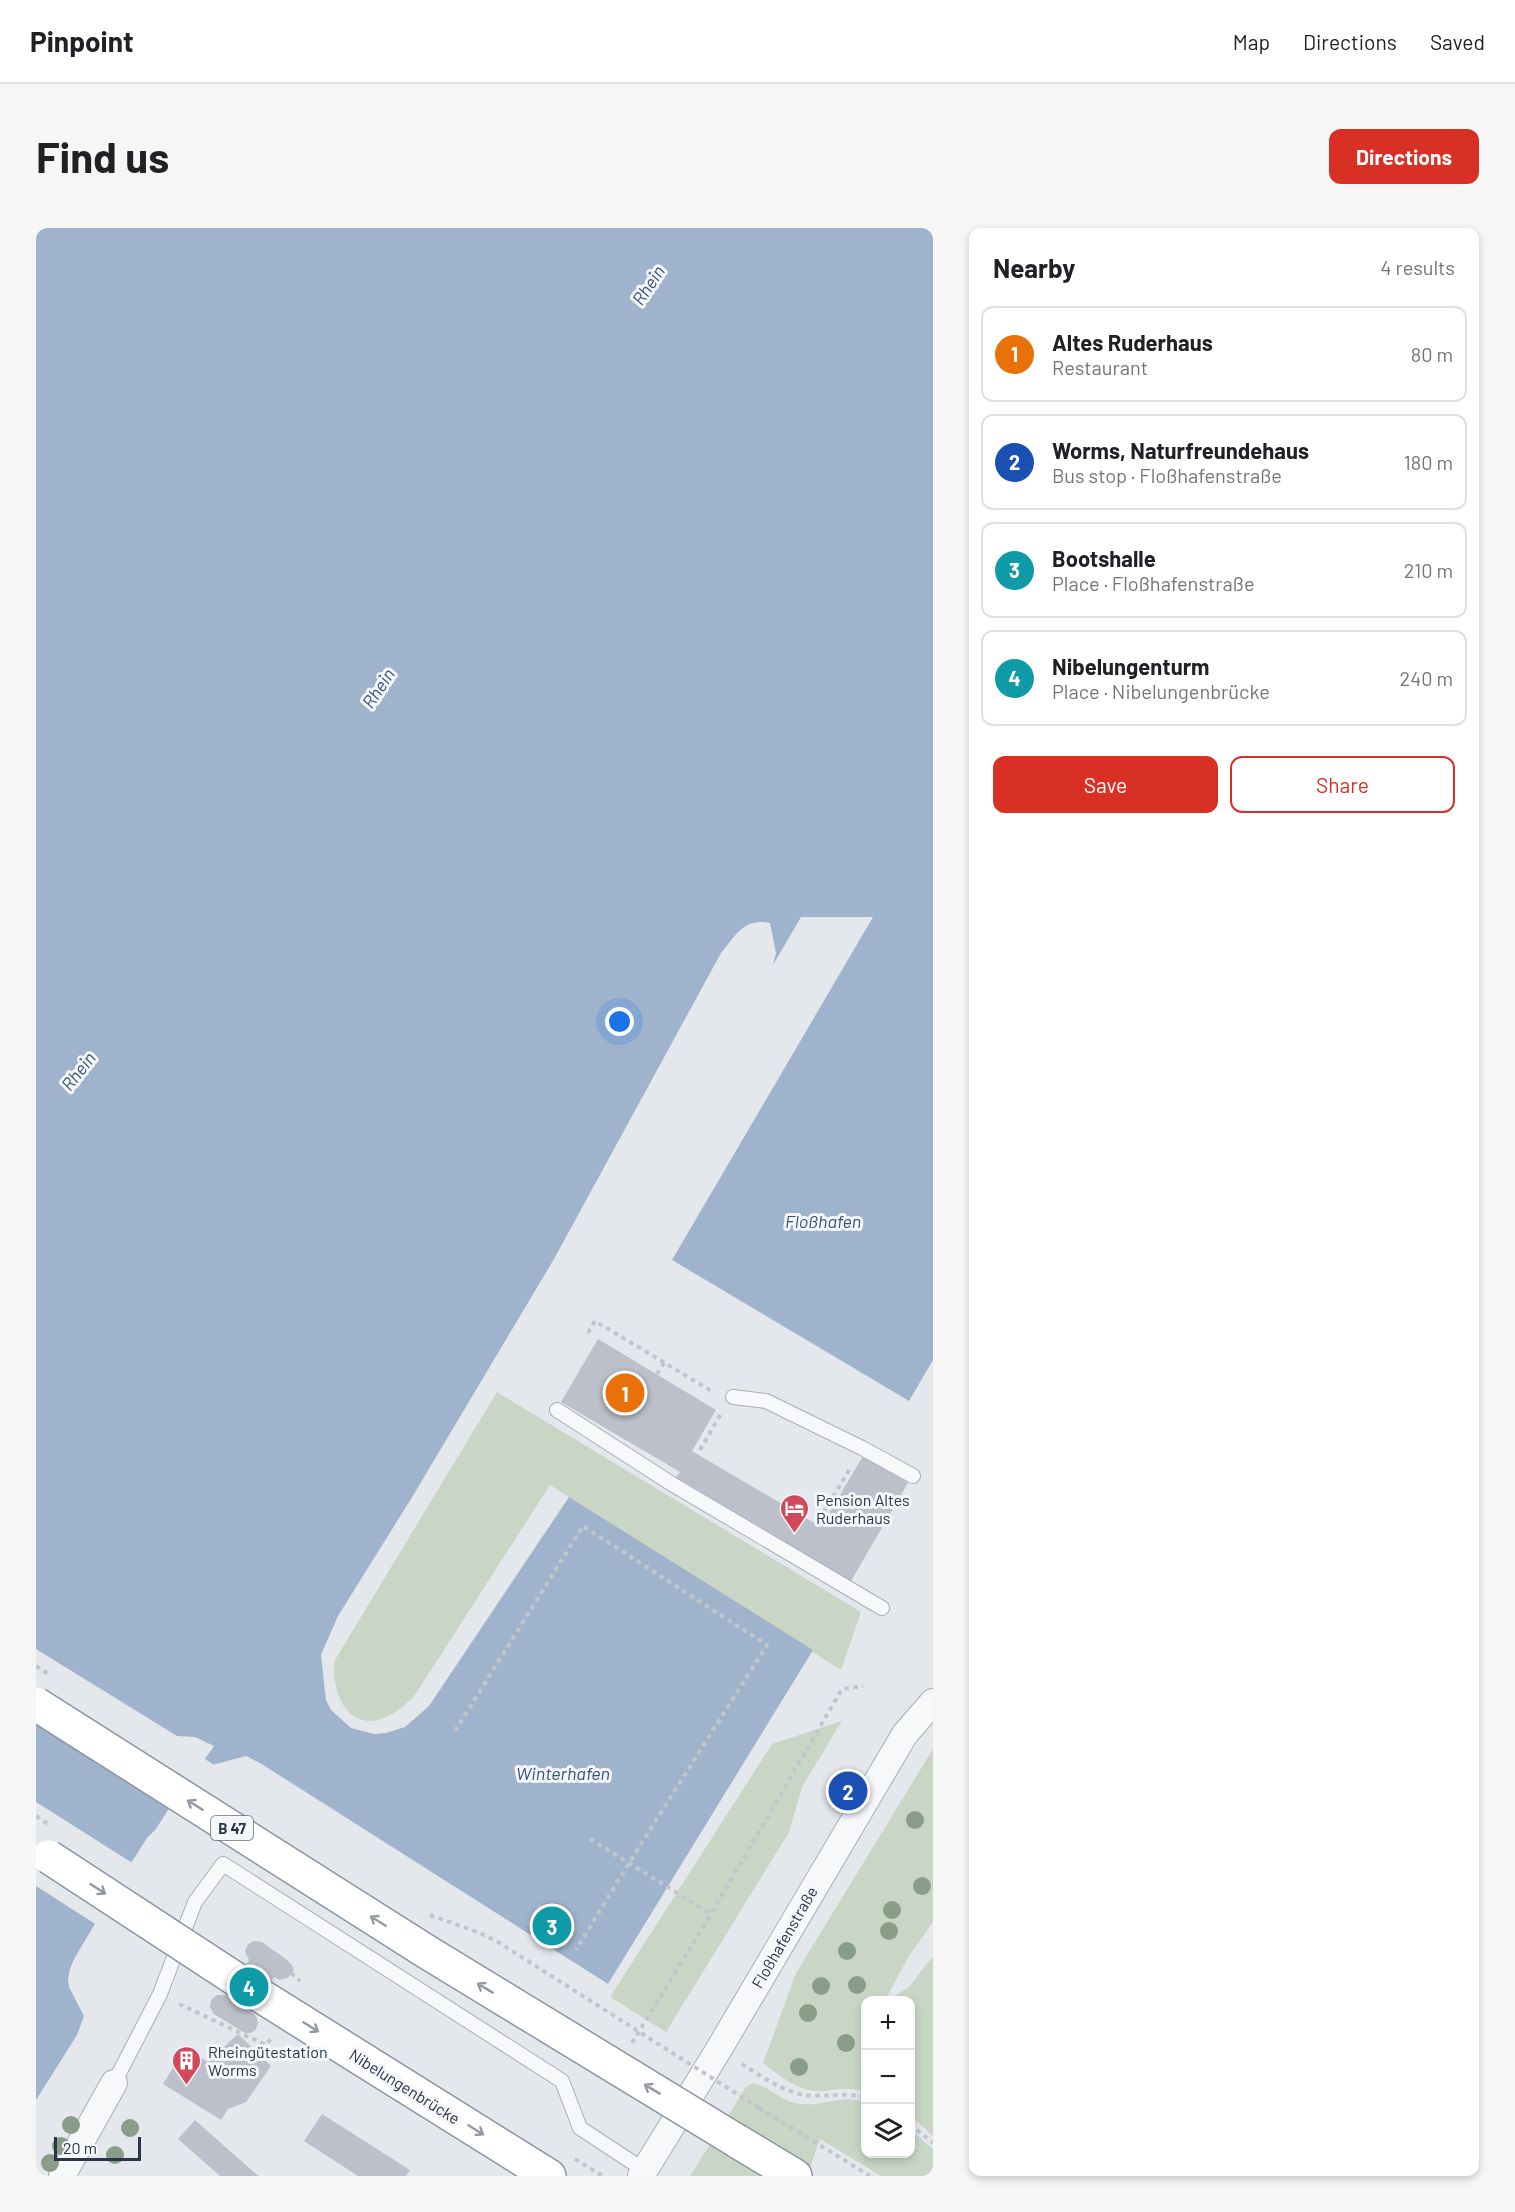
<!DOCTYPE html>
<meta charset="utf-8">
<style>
body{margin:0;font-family:Barlow,sans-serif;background:#f6f6f6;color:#202124}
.controls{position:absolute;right:18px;bottom:18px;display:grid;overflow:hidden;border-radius:12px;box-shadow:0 3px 9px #0003}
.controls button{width:54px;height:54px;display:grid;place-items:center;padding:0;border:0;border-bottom:2px solid #e0e0e0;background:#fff;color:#202124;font:30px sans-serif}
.scale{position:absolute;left:18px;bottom:15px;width:87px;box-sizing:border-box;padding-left:6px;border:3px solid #2b3445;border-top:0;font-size:16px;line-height:21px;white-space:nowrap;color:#2b3445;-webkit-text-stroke:4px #f4f6f9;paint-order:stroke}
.you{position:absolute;left:584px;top:794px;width:21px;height:21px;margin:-15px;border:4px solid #fff;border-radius:50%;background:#1a73e8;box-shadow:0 0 0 9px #1a73e833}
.badge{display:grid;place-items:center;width:39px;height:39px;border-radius:50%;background:#d93025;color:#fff;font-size:20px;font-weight:700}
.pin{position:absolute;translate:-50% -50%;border:3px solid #fff;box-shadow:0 2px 6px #0006}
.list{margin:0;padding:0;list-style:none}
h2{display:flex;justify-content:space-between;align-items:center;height:78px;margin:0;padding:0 24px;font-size:26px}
h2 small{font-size:20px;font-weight:400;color:#757577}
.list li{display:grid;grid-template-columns:39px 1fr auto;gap:18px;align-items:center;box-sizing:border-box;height:96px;margin:0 12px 12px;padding:0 12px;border:2px solid #e0e0e0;border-radius:12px}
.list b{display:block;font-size:22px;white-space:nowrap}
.list p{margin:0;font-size:20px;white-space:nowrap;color:#757577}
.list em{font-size:20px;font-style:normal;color:#757577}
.actions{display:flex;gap:12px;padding:18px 24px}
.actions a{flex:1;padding:14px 0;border:2px solid #d93025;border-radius:12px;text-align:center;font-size:21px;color:#d93025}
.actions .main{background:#d93025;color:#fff}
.icon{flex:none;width:33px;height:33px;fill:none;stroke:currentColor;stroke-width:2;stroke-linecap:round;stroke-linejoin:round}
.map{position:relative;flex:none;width:897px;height:1948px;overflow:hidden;border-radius:12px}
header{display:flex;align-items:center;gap:36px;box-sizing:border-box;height:84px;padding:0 30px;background:#fff;border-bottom:2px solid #e0e0e0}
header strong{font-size:28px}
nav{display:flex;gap:33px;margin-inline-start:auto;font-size:21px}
.intro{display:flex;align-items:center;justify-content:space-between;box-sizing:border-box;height:144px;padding:0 36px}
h1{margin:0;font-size:42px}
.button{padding:15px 27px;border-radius:12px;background:#d93025;color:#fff;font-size:21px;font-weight:700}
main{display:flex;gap:36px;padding:0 36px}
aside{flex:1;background:#fff;border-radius:12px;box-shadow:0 3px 9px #0003}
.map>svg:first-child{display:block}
.green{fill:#c9d6c5}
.water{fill:#9fb4cc}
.pier{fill:#e4e7ec}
.building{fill:#bbc0ca}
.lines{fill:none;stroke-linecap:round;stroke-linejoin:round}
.lane-casing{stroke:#a9aeb7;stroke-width:16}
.street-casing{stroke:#a9aeb7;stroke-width:28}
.highway-casing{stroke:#8b94a3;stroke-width:36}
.path{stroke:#c2c5cb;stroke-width:4;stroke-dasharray:4.5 4.5;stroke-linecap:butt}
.lane{stroke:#f7f8fa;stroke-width:14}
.street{stroke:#f7f8fa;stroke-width:26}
.highway{stroke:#fff;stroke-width:33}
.highway-bridge-casing{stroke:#8b94a3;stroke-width:36;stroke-linecap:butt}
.path-bridge{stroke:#c2c5cb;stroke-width:4;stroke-dasharray:4.5 4.5;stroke-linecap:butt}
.highway-bridge{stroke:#fff;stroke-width:33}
.tree{fill:#899d89}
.oneway{stroke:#959aa2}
.labels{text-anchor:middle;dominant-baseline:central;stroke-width:6;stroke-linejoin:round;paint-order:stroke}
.shield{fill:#f4f6f9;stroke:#676e7b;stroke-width:1.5}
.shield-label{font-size:15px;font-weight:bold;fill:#2b3445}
.poi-label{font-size:16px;fill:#2b3445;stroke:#f4f6f9;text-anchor:start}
.street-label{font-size:16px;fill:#2b3445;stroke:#f4f6f9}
.water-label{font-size:18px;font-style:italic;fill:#34527a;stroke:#f4f6f9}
</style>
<header>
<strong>Pinpoint</strong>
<nav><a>Map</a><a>Directions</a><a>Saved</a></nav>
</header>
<div class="intro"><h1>Find us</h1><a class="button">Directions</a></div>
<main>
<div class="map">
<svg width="897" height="1948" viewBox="0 0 897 1948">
<rect width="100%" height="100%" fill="#e4e7ec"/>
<!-- green -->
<path class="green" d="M 461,1164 L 825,1384 L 805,1442 L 514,1257 L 379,1467 C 368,1479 351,1492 335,1493 C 305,1494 295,1455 299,1432 Z
M 806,1493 L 766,1559 L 753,1604 L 630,1804 L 574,1769 L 736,1516 Z
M 897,1521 L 897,1694 L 873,1728 L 849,1772 L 830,1772 L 829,1863 C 812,1860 803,1861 787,1863 C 764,1865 744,1848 727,1835 L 760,1745 Z
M 897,1728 L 897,1908 L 875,1888 L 874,1772 L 853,1772 L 873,1759 Z
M 717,1855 C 733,1858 744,1872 760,1875 C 783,1881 806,1865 829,1874 L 830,1926 L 874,1926 L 875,1902 L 897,1921 L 897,1948 L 845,1948 L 784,1911 L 771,1948 L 654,1948 L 710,1859 Z"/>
<!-- water -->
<path class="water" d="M 0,0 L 897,0 L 897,1132 L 873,1173 L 636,1032 L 837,689 L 765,689 L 737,737 L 740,725 L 734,695 C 708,690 700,707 685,725 L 518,1031 L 375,1271 L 302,1388 L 285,1427 L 290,1472 L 295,1482 L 315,1500 L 338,1506 L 350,1505 L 369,1499 L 393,1478 L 533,1269 L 777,1422 L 572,1756 L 224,1535 L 210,1528 L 176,1537 L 135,1577 L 120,1601 L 111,1610 L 97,1632 L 38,1731 L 34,1741 L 32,1751 L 33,1759 L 48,1788 L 41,1807 L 0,1872 Z"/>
<!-- pier -->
<path class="pier" d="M 0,1421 L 141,1508 L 159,1509 L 178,1518 L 169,1531 L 181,1539 L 150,1565 L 0,1489 Z
M 0,1574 L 98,1636 L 61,1697 L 0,1658 Z"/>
<!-- building -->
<path class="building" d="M 562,1111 L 680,1182 L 656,1223 L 785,1299 L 827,1228 L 872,1255 L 815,1353 L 640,1249 L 644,1244 L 525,1174 Z
M 503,1676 L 541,1701 L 529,1720 L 490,1696 Z
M 218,1713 L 226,1714 L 250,1731 L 256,1737 L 258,1742 L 253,1749 L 244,1752 L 238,1749 L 215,1784 L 220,1788 L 222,1795 L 220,1801 L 215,1805 L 209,1805 L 178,1786 L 174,1779 L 175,1772 L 181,1767 L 190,1767 L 213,1732 L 209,1723 L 212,1716 Z
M 202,1806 L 235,1838 L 210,1874 L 192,1881 L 185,1892 L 127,1856 L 149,1820 L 172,1834 Z
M 286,1886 L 374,1942 L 370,1948 L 322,1948 L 268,1913 Z
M 159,1892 L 220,1946 L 223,1948 L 184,1948 L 142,1911 Z"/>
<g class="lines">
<defs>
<path id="lane" d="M 697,1169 L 730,1173 L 826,1220 L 877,1248
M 521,1182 L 636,1256 L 846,1380
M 78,1855 L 124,1766 L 159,1674 L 187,1636 L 526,1853 L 544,1900 L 608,1942"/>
<path id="street" d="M 26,1948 L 78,1855
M 605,1948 L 683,1821 L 869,1506 L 897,1474"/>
<path id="highway" d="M 225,1768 L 513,1948
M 701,1913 L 759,1948"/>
</defs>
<!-- lane casing -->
<use href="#lane" class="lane-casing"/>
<!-- street casing -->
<use href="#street" class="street-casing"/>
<!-- highway casing -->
<use href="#highway" class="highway-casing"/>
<!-- path -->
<path class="path" d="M 552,1105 L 559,1093 L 677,1164
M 621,1146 L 628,1135
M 664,1222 L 686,1184
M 783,1292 L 815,1239
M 419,1503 L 547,1298 L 731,1417 L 593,1635 L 540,1722
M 554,1611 L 675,1686
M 255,1745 L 264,1753
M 143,1776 L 230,1817 L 235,1811
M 596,1815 L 675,1686 L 806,1461 L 827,1458
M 706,1836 C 725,1848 747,1864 769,1867 C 790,1870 809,1863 830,1870
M 723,1880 L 834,1948
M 874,1896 L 897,1915
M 539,1931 L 567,1948"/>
<!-- lane -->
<use href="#lane" class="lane"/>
<!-- street -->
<use href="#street" class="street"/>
<!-- highway -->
<use href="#highway" class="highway"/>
<defs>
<path id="highway-bridge" d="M 0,1476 L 391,1724 L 701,1913
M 13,1629 L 201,1752"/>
</defs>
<!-- highway-bridge casing -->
<use href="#highway-bridge" class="highway-bridge-casing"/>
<!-- path-bridge -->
<path class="path-bridge" d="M 0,1438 L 12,1446
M 0,1588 L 15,1598
M 394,1687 L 444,1705 L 462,1714 L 723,1880"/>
<!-- highway-bridge -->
<use href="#highway-bridge" class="highway-bridge"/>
</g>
<!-- trees -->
<g class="tree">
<circle cx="879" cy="1592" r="9"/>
<circle cx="886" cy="1658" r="9"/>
<circle cx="856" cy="1682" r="9"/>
<circle cx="853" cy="1703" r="9"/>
<circle cx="811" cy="1723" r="9"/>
<circle cx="821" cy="1757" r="9"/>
<circle cx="785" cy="1758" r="9"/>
<circle cx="772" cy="1785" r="9"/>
<circle cx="810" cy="1815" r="9"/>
<circle cx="763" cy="1839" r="9"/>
<circle cx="35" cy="1897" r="9"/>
<circle cx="94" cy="1900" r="9"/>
<circle cx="25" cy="1918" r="9"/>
<circle cx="79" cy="1927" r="9"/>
<circle cx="14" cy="1935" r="9"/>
</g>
<!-- one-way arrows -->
<defs><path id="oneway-shaft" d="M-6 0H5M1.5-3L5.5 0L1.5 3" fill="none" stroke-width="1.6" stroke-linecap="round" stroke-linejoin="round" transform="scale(1.5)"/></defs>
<g class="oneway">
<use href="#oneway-shaft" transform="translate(159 1577) rotate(-148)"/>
<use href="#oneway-shaft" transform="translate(62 1661) rotate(33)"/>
<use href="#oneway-shaft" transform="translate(342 1693) rotate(-148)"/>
<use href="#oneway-shaft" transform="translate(449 1760) rotate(-149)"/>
<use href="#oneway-shaft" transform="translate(275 1799) rotate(32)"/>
<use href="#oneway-shaft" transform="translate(616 1861) rotate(-149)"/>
<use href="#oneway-shaft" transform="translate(440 1902) rotate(32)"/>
</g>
<!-- icons -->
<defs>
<symbol id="hotel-pin" viewBox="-11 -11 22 30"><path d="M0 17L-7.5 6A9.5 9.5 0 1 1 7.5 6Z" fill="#d1495b" stroke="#f4f6f9"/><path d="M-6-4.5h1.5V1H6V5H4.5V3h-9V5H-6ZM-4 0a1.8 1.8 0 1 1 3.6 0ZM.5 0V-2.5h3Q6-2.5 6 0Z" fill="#fff"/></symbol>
<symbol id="building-pin" viewBox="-11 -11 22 30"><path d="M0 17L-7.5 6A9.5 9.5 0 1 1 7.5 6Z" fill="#d1495b" stroke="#f4f6f9"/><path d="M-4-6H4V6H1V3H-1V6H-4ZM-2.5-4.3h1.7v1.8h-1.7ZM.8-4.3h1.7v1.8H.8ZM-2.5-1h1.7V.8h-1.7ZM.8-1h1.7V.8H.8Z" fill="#fff"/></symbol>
</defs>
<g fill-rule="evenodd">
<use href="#hotel-pin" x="742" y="1264" width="33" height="45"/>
<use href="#building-pin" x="134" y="1816" width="33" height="45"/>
</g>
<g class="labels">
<!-- shield labels -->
<rect class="shield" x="175" y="1588" width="42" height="24" rx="4.5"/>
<g class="shield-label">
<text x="196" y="1600">B 47</text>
</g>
<!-- poi labels -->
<g class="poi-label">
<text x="780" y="1271">Pension Altes<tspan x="780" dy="18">Ruderhaus</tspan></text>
<text x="172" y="1823">Rheingütestation<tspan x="172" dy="18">Worms</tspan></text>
</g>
<!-- street labels -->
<g class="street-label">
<text transform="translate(748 1709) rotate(-60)">Floßhafenstraße</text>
<text transform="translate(369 1858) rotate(32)">Nibelungenbrücke</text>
</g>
<!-- water labels -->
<g class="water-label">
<text transform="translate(612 57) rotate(-56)">Rhein</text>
<text transform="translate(342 460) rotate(-56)">Rhein</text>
<text transform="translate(42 843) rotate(-52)">Rhein</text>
<text x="787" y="993">Floßhafen</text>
<text x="527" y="1545">Winterhafen</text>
</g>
</g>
</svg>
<div class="controls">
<button>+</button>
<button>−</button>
<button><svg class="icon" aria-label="layers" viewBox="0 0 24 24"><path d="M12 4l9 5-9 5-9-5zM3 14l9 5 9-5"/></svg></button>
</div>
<div class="scale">20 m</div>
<div class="you"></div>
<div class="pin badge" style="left:589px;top:1165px;background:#e8710a">1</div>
<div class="pin badge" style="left:812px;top:1563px;background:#1a4fb4">2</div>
<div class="pin badge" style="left:516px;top:1698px;background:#0f9aa8">3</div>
<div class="pin badge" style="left:213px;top:1759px;background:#0f9aa8">4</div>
</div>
<aside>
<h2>Nearby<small>4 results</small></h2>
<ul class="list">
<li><span class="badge" style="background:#e8710a">1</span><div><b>Altes Ruderhaus</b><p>Restaurant</p></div><em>80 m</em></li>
<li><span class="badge" style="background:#1a4fb4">2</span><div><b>Worms, Naturfreundehaus</b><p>Bus stop · Floßhafenstraße</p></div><em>180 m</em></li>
<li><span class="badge" style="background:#0f9aa8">3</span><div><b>Bootshalle</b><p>Place · Floßhafenstraße</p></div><em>210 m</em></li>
<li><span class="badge" style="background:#0f9aa8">4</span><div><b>Nibelungenturm</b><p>Place · Nibelungenbrücke</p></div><em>240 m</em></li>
</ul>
<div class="actions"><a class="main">Save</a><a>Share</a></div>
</aside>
</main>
